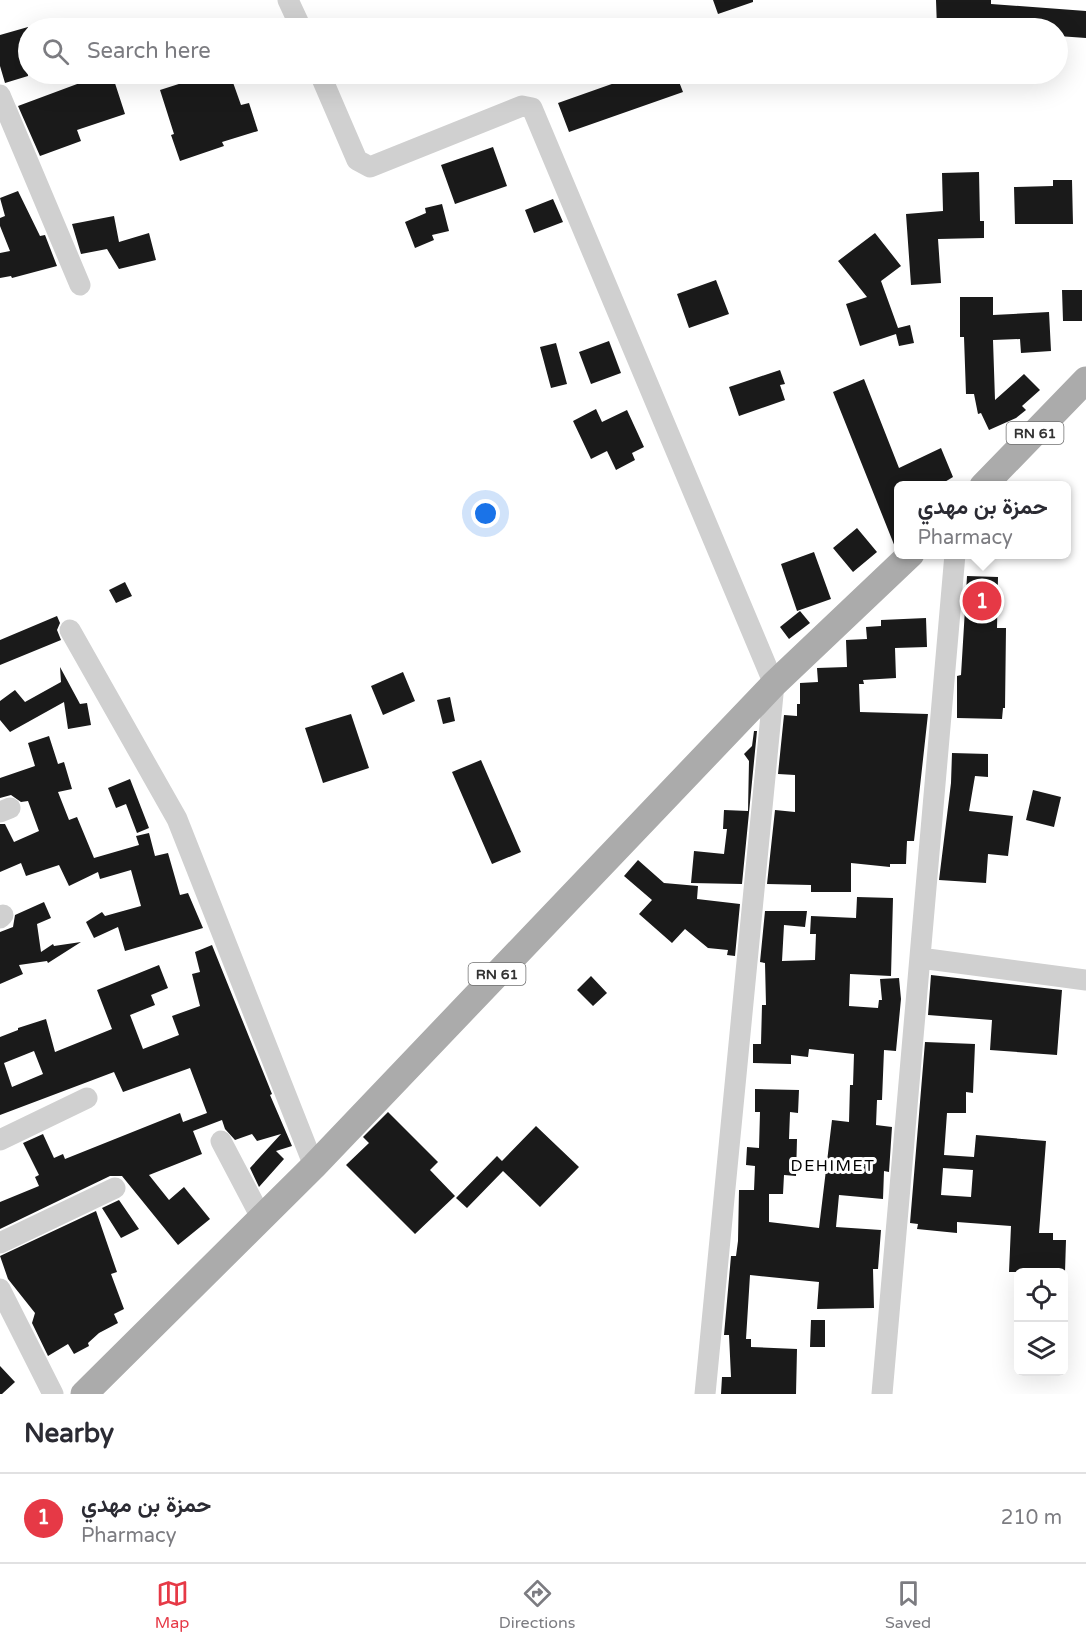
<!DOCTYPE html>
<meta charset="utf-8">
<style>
body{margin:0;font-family:"Varela Round",Vazirmatn,sans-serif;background:#f2f2f3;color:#2b2b33}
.controls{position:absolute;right:18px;bottom:18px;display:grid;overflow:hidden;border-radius:9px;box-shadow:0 6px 24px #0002}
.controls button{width:54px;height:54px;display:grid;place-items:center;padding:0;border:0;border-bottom:2px solid #e1e1e2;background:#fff;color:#2b2b33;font:30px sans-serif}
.you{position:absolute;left:486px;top:514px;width:21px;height:21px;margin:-15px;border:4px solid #fff;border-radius:50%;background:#1a73e8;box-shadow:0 0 0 9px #1a73e833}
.badge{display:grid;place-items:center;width:39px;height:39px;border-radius:50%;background:#e63946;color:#fff;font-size:20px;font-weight:700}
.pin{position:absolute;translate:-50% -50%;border:3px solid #fff;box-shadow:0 2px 6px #0006}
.popup{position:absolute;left:894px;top:481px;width:177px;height:78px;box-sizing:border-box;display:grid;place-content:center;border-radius:9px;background:#fff;filter:drop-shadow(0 2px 4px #0005);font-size:20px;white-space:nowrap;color:#7c7c81}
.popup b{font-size:22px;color:#2b2b33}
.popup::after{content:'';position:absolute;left:50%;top:100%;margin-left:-12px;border:12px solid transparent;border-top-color:#fff}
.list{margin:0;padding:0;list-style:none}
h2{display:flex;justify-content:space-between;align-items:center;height:78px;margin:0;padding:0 24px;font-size:26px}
h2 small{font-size:20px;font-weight:400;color:#7c7c81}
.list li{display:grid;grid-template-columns:39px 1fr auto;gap:18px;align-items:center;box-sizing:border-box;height:90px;padding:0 24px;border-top:2px solid #e1e1e2}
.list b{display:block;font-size:22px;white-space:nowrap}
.list p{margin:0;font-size:20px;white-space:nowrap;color:#7c7c81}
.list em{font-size:20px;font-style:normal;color:#7c7c81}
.icon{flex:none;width:33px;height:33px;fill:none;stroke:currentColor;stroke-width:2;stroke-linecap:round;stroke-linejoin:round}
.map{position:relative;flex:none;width:1086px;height:1394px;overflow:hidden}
.search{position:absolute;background:#fff;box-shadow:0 6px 24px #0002;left:18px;right:18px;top:18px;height:66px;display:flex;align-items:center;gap:15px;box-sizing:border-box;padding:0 21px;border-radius:33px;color:#7c7c81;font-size:22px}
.sheet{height:168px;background:#fff}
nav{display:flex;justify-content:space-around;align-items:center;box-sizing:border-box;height:84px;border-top:2px solid #e1e1e2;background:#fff;font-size:16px;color:#7c7c81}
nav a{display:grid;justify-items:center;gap:3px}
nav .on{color:#e63946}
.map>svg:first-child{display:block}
.building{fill:#1a1a1a;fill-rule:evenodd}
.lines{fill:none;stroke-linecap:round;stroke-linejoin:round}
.minor{stroke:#d0d0d0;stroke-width:21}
.major{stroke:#ababab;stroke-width:27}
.labels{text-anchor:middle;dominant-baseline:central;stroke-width:6;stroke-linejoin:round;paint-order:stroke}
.shield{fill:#fff;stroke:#707070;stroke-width:1.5}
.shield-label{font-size:14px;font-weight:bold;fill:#333}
.neighbourhood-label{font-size:16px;letter-spacing:1.5px;fill:#000;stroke:#fff}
</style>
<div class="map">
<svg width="1086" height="1394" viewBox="0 0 1086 1394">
<rect width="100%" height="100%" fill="#fff"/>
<!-- building -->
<path class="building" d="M 713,0 L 753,0 L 753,2 L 718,14 Z
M 936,0 L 991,0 L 991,4 L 1086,11 L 1086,38 L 1058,36 L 1058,28 L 937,28 Z
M 28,27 L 28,76 L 5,83 L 0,66 L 0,35 Z
M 104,74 L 112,74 L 125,114 L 77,130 L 81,141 L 40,156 L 18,106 Z
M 210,74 L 230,74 L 241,105 L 249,103 L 258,131 L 222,142 L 224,146 L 180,161 L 171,135 L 174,134 L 160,90 Z
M 640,74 L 676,74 L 683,92 L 569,132 L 558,103 Z
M 493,147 L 507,186 L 455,204 L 441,165 Z
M 979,172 L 980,221 L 984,221 L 984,238 L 938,239 L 941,283 L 911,285 L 906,214 L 943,211 L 942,173 Z
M 1053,180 L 1072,180 L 1073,224 L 1015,224 L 1014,187 L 1053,186 Z
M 18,191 L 40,236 L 45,235 L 57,266 L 12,278 L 11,276 L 0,278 L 0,253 L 10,251 L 0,226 L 0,218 L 5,216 L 0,198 Z
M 553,199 L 563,222 L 534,233 L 525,210 Z
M 442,204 L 449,231 L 432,235 L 434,240 L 415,248 L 405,222 L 426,213 L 425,208 Z
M 114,216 L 119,242 L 149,233 L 156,260 L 119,269 L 107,249 L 81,254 L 72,224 Z
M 875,233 L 901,266 L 881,281 L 898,328 L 910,325 L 914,343 L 899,346 L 896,334 L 860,346 L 846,304 L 867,297 L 838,261 Z
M 716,280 L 729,314 L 689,328 L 677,294 Z
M 1062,290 L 1082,290 L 1082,321 L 1063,321 Z
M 960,297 L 993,297 L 993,315 L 1049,312 L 1051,351 L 1021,353 L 1020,339 L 993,340 L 995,400 L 1024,374 L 1040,390 L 1022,406 L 1026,410 L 1016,418 L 989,430 L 981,413 L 978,414 L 974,394 L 966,394 L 964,337 L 960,337 Z
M 609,341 L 621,373 L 591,384 L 579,352 Z
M 556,343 L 567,384 L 551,388 L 540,347 Z
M 780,370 L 785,384 L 780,385 L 785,400 L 739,416 L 729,387 Z
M 864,379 L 899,468 L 941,448 L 953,477 L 938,486 L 898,486 L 898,545 L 895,547 L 833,392 Z
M 596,409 L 602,422 L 627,410 L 644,447 L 632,453 L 635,460 L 616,470 L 607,451 L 591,459 L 573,421 Z
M 857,528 L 877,552 L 853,572 L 833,548 Z
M 814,552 L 831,599 L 797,611 L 781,564 Z
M 967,576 L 998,577 L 997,628 L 1006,628 L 1005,708 L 1003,708 L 1002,719 L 957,718 L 957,676 L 961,675 Z
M 125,582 L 132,596 L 116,603 L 109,590 Z
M 800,611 L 810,623 L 789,639 L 780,627 Z
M 57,616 L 60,623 L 57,630 L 61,640 L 0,665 L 0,640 Z
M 926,618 L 927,647 L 895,648 L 896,678 L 863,680 L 864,684 L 859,684 L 860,712 L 928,714 L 914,841 L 907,841 L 906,864 L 890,864 L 890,867 L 851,863 L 851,892 L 811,892 L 811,885 L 767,884 L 775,810 L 795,812 L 795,775 L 778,774 L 784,715 L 797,716 L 797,704 L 800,704 L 800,683 L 818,682 L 817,668 L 847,667 L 846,640 L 867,639 L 866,627 L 881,626 L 881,620 Z
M 60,667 L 80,704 L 87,703 L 91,725 L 68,729 L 64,702 L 10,732 L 0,720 L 0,701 L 15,690 L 25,702 L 61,682 Z
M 403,672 L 415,701 L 383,715 L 371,686 Z
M 450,697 L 455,721 L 443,724 L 437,700 Z
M 351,714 L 369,768 L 323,783 L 305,728 Z
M 754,731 L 757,731 L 742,884 L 691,883 L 694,851 L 724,854 L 727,829 L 723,829 L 724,810 L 748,811 L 749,761 L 744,754 L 752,746 Z
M 49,736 L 58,764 L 64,762 L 72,789 L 58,792 L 69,820 L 77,817 L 94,858 L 139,845 L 136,836 L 149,833 L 155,856 L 168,853 L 180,895 L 188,893 L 203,928 L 125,951 L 118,927 L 94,938 L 86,922 L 102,912 L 105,916 L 141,906 L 131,870 L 100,879 L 98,872 L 69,886 L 59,865 L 26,876 L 21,863 L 0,872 L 0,824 L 5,824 L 14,842 L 39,831 L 28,801 L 21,802 L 11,795 L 0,798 L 0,778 L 35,766 L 28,743 Z
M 952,753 L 988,754 L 988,777 L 975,776 L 969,811 L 1013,816 L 1008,856 L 988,854 L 986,883 L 939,880 L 951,783 Z
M 481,760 L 521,852 L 492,864 L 452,772 Z
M 130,779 L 149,828 L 137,833 L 126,804 L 116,808 L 108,788 Z
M 1033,790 L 1061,797 L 1054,827 L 1026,820 Z
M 638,860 L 664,883 L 698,886 L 697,899 L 740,904 L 735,956 L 727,955 L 728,950 L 708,948 L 685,929 L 672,943 L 639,914 L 652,900 L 624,876 Z
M 857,897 L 893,898 L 891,976 L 850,974 L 849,1006 L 878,1008 L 879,1000 L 882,1000 L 880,979 L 899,978 L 901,999 L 896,1051 L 884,1050 L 882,1100 L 877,1100 L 876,1125 L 892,1127 L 889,1172 L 884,1171 L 883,1199 L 839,1195 L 836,1227 L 881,1230 L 878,1269 L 873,1269 L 874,1308 L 817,1309 L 819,1282 L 750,1275 L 746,1339 L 751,1339 L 751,1347 L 797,1349 L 796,1394 L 721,1394 L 722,1377 L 731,1377 L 729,1335 L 724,1335 L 731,1256 L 736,1256 L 738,1241 L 739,1190 L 754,1190 L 755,1166 L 746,1165 L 747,1147 L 759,1148 L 760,1112 L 755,1112 L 755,1089 L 799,1090 L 798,1113 L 790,1112 L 789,1139 L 797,1139 L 796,1176 L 784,1175 L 783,1194 L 769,1194 L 769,1222 L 819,1228 L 832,1120 L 849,1122 L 850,1085 L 853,1085 L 854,1054 L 809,1049 L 808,1057 L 791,1055 L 791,1064 L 753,1063 L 753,1044 L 761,1044 L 762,1005 L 766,1005 L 765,963 L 760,962 L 765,911 L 807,911 L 805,927 L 784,925 L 782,961 L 815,960 L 816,934 L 810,934 L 811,916 L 856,918 Z
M 44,902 L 51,918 L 37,924 L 41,952 L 53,944 L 54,946 L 81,942 L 48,963 L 47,961 L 19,965 L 23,974 L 0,984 L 0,932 L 13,927 L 15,915 Z
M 212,945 L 272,1094 L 270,1095 L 292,1146 L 276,1151 L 284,1159 L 259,1187 L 250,1168 L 281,1134 L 257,1141 L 252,1134 L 235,1140 L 225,1129 L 222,1120 L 193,1131 L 202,1154 L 149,1175 L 169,1200 L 184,1187 L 210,1219 L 178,1245 L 122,1176 L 110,1176 L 0,1229 L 0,1202 L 39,1186 L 35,1177 L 39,1175 L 23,1143 L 43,1134 L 54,1158 L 63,1154 L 65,1159 L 180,1113 L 183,1122 L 207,1113 L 190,1068 L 123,1092 L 114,1072 L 0,1115 L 0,1037 L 18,1030 L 18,1028 L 46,1019 L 55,1052 L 112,1029 L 97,990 L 159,965 L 168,988 L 151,995 L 155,1005 L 130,1015 L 143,1049 L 179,1035 L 172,1016 L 200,1006 L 192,974 L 200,972 L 195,952 ZM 34,1051 L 43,1074 L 12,1087 L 4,1063 Z
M 931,975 L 1062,990 L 1057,1055 L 990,1050 L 992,1020 L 928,1015 Z
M 591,976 L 607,993 L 593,1006 L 577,990 Z
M 925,1042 L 975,1044 L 973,1093 L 966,1092 L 966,1113 L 947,1113 L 944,1155 L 974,1157 L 976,1135 L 1046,1141 L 1039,1233 L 1053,1233 L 1053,1240 L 1066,1240 L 1065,1272 L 1009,1272 L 1011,1226 L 957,1222 L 957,1233 L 917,1229 L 918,1224 L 910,1223 ZM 943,1168 L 973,1170 L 971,1197 L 941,1195 Z
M 388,1112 L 438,1162 L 430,1170 L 455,1196 L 415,1234 L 346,1165 L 369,1143 L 363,1137 Z
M 536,1126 L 579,1167 L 540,1207 L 503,1171 L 467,1208 L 456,1198 L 497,1156 L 502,1161 Z
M 119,1200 L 139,1229 L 121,1238 L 102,1208 Z
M 96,1211 L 117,1272 L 111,1274 L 124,1309 L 114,1314 L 118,1323 L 99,1333 L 88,1343 L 89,1346 L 74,1354 L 68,1344 L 48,1356 L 32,1323 L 35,1313 L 8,1279 L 0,1256 Z
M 811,1320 L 825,1320 L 825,1347 L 810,1347 Z
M 0,1366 L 15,1382 L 2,1394 L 0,1394 Z"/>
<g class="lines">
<!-- minor -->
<path class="minor" d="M 288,0 L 301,28
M 320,74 L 357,160 L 370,167 L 522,106 L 532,108 L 774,684 L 705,1394
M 0,95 L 80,285
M 70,630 L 177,819 L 314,1166
M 0,812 L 10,808
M 0,918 L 3,915
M 920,958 L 1086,980
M 0,1140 L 87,1098
M 221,1141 L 262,1219
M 0,1243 L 115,1188
M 0,1289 L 53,1394
M 882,1394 L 955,554"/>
<!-- major -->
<path class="major" d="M 983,486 L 1086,380
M 84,1394 L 314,1166 L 774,684 L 911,554"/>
</g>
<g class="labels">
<!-- shield labels -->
<g class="shield">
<rect x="1006.5" y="422" width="57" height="22" rx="4.5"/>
<rect x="468.5" y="963" width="57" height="22" rx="4.5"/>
</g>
<g class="shield-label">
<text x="1035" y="433">RN 61</text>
<text x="497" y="974">RN 61</text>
</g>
<!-- neighbourhood labels -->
<g class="neighbourhood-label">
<text x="833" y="1166">DEHIMET</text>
</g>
</g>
</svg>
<div class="controls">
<button><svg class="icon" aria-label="locate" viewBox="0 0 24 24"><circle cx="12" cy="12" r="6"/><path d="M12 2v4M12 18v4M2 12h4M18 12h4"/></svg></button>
<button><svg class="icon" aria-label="layers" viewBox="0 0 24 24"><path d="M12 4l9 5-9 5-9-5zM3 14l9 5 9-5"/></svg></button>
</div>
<div class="you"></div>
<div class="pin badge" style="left:982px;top:601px">1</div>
<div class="popup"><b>حمزة بن مهدي</b>Pharmacy</div>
<div class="search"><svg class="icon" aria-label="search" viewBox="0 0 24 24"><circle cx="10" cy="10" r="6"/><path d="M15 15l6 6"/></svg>Search here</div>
</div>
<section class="sheet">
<h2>Nearby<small></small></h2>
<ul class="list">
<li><span class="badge">1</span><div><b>حمزة بن مهدي</b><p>Pharmacy</p></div><em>210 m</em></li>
</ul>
</section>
<nav>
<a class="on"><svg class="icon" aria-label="map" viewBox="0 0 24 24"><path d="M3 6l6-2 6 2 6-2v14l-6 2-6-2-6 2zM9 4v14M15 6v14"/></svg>Map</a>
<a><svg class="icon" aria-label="directions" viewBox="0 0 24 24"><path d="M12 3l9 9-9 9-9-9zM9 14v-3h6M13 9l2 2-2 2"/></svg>Directions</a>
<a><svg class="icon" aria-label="saved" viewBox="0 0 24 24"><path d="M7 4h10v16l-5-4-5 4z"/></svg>Saved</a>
</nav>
